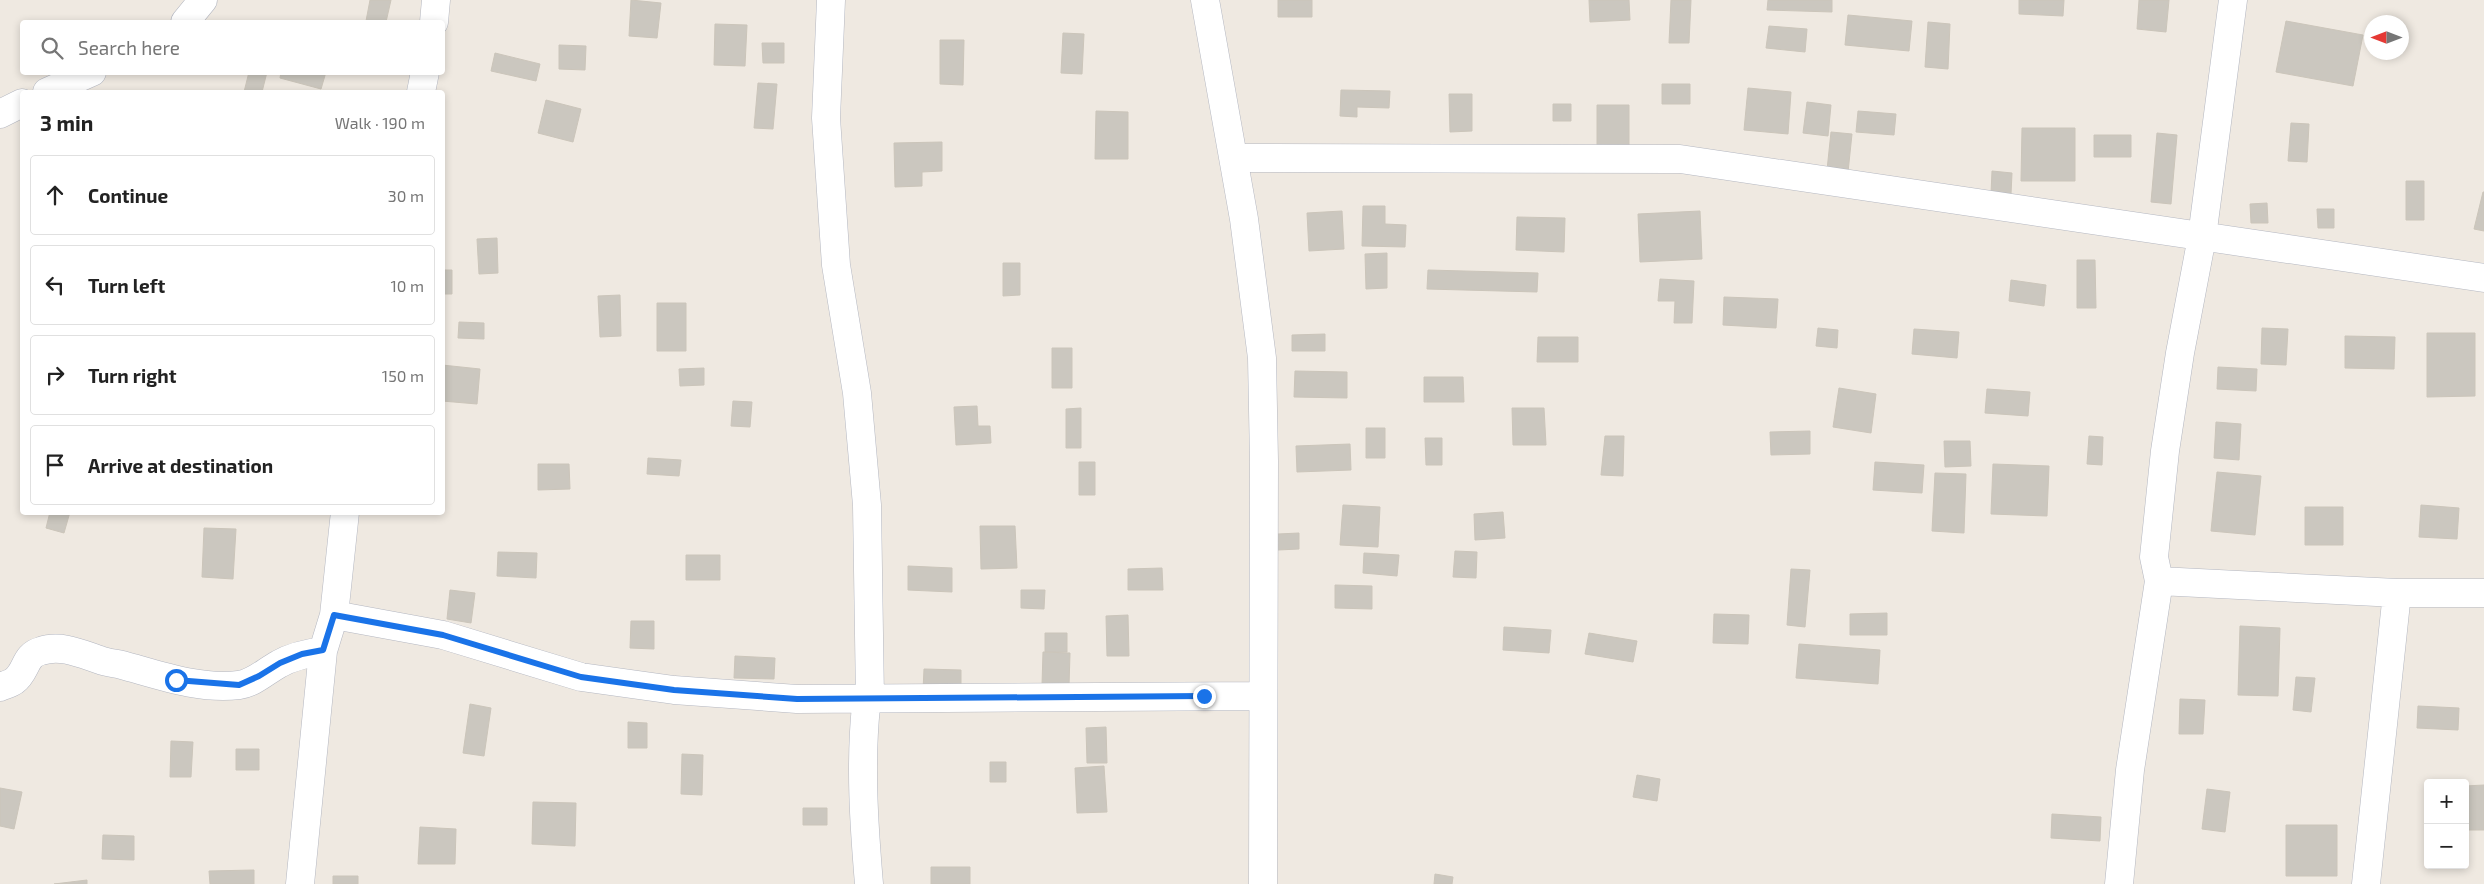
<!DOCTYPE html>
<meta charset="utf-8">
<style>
body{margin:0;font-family:"Exo 2",sans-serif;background:#f6f6f6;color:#222}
.controls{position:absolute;right:15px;bottom:15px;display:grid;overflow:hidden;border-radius:5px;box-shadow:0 2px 8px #0003}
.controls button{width:45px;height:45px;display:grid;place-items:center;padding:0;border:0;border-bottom:1px solid #e0e0e0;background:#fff;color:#222;font:25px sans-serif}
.compass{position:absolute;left:2364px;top:15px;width:45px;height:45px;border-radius:50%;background:#fff;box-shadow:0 2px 8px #0003;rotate:270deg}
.stop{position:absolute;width:15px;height:15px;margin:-11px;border:4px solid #1a73e8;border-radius:50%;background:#fff}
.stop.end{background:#1a73e8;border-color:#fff;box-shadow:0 1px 5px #0008}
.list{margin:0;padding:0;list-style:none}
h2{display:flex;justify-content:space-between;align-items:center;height:65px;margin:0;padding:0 20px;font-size:21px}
h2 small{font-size:16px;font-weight:400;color:#767676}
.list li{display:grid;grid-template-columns:32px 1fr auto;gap:15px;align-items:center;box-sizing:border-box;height:80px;margin:0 10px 10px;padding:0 10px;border:1px solid #e0e0e0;border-radius:5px}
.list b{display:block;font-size:19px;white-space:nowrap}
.list em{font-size:16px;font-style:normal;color:#767676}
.icon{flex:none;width:28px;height:28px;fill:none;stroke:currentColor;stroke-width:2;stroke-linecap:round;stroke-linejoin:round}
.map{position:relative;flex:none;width:2484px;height:884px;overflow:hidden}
.search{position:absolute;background:#fff;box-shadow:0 2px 8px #0003;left:20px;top:20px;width:425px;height:55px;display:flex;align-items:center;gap:12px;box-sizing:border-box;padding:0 18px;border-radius:5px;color:#767676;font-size:19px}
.panel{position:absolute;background:#fff;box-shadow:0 2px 8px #0003;left:20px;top:90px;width:425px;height:425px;border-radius:5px}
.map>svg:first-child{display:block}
.building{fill:#cbc7bf;stroke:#cbc5ba}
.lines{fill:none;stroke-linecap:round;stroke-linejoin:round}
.minor-casing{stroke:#b4b7c1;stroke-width:29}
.minor{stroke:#fff;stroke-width:28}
.route{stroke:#1a73e8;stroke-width:6}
</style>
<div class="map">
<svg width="2484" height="884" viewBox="0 0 2484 884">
<rect width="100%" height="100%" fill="#efe9e1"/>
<!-- building -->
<path class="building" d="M 370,0 L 391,0 L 386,22 L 366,21 Z
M 631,0 L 661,3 L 657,38 L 629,36 Z
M 1278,0 L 1312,0 L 1312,17 L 1278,17 Z
M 1589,0 L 1629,0 L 1630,20 L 1590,22 Z
M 1671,0 L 1691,0 L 1689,43 L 1669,43 Z
M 1768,0 L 1832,0 L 1832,12 L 1767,10 Z
M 2019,0 L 2064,0 L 2063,16 L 2019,14 Z
M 2139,0 L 2169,0 L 2166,32 L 2137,29 Z
M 1848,15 L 1912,21 L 1909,51 L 1845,45 Z
M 2286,21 L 2363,35 L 2353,86 L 2276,72 Z
M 1928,22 L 1950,24 L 1948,69 L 1925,67 Z
M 715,24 L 747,25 L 745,66 L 714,65 Z
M 1769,26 L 1807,29 L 1805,52 L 1766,48 Z
M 1063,33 L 1084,34 L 1082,74 L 1061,73 Z
M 940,40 L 964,40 L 963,85 L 940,84 Z
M 762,43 L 784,43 L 784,63 L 763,63 Z
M 559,45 L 586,46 L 585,70 L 559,69 Z
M 495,53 L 540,64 L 536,81 L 491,71 Z
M 249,72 L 267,72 L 262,92 L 244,92 Z
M 281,72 L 326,72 L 321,89 L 280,78 Z
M 758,83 L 777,84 L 773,129 L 754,128 Z
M 1662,84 L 1690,84 L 1690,104 L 1662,104 Z
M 1748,88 L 1791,92 L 1788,134 L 1744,130 Z
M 1341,90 L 1390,91 L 1389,108 L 1357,107 L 1357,117 L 1340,116 Z
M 1449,94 L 1472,94 L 1472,131 L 1450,132 Z
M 546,100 L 581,109 L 573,142 L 538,133 Z
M 1807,102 L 1831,105 L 1828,136 L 1803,133 Z
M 1553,104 L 1571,104 L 1571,121 L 1553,121 Z
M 1597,105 L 1629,105 L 1629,147 L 1597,147 Z
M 1096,111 L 1128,112 L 1128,159 L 1095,159 Z
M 1858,111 L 1896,114 L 1894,135 L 1856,132 Z
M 2291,123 L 2309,124 L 2307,162 L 2288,161 Z
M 2022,128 L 2075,128 L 2075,181 L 2021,181 Z
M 1831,132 L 1852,134 L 1848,172 L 1827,170 Z
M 2157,133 L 2177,135 L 2171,204 L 2151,202 Z
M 2094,135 L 2131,135 L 2131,157 L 2094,157 Z
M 942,142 L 942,171 L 922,172 L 922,186 L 895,187 L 894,143 Z
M 1992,171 L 2012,173 L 2011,194 L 1991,194 Z
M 2406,181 L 2424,181 L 2424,220 L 2406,220 Z
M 2483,192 L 2484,192 L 2484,231 L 2474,229 Z
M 2267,203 L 2268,223 L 2251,223 L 2250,204 Z
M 1363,206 L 1385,206 L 1385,224 L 1406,225 L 1405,247 L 1362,246 Z
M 2317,209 L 2334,209 L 2334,228 L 2318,228 Z
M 1342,211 L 1344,249 L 1309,251 L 1307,213 Z
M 1700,211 L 1702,259 L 1640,262 L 1638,214 Z
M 1517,217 L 1565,218 L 1564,252 L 1516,250 Z
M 497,238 L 498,273 L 479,274 L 477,239 Z
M 1387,253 L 1387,288 L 1366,289 L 1365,254 Z
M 2077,260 L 2095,260 L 2096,308 L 2077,308 Z
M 1003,263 L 1020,263 L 1020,295 L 1003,296 Z
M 442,270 L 452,270 L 452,294 L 442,294 Z
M 1428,270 L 1538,273 L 1537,292 L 1427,289 Z
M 1660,279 L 1694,281 L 1692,323 L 1674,323 L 1675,301 L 1658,301 Z
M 2011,280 L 2046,285 L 2044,306 L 2009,301 Z
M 620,295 L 621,336 L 600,337 L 598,296 Z
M 1724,297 L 1778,299 L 1776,328 L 1723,325 Z
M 657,303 L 686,303 L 686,351 L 657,351 Z
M 459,322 L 484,323 L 484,339 L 458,338 Z
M 1818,328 L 1838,330 L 1837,348 L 1816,346 Z
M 2262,328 L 2288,329 L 2286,365 L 2261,364 Z
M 1914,329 L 1959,332 L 1957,358 L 1912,354 Z
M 2427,333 L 2475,333 L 2475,396 L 2427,397 Z
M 1325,334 L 1325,351 L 1292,351 L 1292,335 Z
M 2345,336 L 2395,337 L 2394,369 L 2345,368 Z
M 1538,337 L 1578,337 L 1578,362 L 1537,362 Z
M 1052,348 L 1072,348 L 1072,388 L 1052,388 Z
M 442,365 L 480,369 L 477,404 L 442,401 Z
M 2218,367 L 2257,369 L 2256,391 L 2217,389 Z
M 704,368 L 704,385 L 680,386 L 679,369 Z
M 1295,371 L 1347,372 L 1347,398 L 1294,397 Z
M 1424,377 L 1463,377 L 1464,402 L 1424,402 Z
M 1839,388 L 1876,394 L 1871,433 L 1833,427 Z
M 1987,389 L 2030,392 L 2028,416 L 1985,413 Z
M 733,401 L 752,402 L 750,427 L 731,426 Z
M 977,406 L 978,426 L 990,426 L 991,443 L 956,445 L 954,407 Z
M 1081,408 L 1081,448 L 1066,448 L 1066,409 Z
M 1512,408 L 1544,408 L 1546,445 L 1513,445 Z
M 2216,422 L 2241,424 L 2239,460 L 2214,458 Z
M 1366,428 L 1385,428 L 1385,458 L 1366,458 Z
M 1810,431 L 1810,454 L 1771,455 L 1770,432 Z
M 1605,436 L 1624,436 L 1623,476 L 1601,475 Z
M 2089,436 L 2103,437 L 2102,465 L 2087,464 Z
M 1425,438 L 1442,438 L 1442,465 L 1426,465 Z
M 1944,441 L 1970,441 L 1971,466 L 1945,467 Z
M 1350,444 L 1351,470 L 1297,472 L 1296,446 Z
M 648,458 L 681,460 L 679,476 L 647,474 Z
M 1079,462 L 1095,462 L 1095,495 L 1079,495 Z
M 1875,462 L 1924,465 L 1922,493 L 1873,490 Z
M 538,464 L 569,464 L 570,489 L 538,490 Z
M 1993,464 L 2049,466 L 2047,516 L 1991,514 Z
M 2217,472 L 2261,476 L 2255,535 L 2211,531 Z
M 1935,473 L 1966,474 L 1964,533 L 1932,531 Z
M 1343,505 L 1380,507 L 1378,547 L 1340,545 Z
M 2421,505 L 2459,508 L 2457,539 L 2419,537 Z
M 2305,507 L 2343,507 L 2343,545 L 2305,545 Z
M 50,512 L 70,512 L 64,533 L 46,528 Z
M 1503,512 L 1505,538 L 1475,540 L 1474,514 Z
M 980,526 L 1015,526 L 1017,568 L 981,569 Z
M 204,528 L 236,529 L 233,579 L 202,577 Z
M 1299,533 L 1299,549 L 1278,550 L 1278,534 Z
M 1455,551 L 1477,552 L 1476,578 L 1453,577 Z
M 498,552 L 537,553 L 536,578 L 497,576 Z
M 1364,553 L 1399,555 L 1397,576 L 1363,573 Z
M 686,555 L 720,555 L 720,580 L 686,580 Z
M 908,566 L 952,568 L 952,592 L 908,590 Z
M 1162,568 L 1163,590 L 1128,590 L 1128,569 Z
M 1791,569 L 1810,570 L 1805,627 L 1787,625 Z
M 1335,585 L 1372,586 L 1372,609 L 1335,608 Z
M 450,590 L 475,593 L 471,623 L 447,619 Z
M 1021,590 L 1045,590 L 1044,609 L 1021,608 Z
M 1887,613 L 1887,635 L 1850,635 L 1850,614 Z
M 1714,614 L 1749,615 L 1748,644 L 1713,643 Z
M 1128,615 L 1129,656 L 1107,656 L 1106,616 Z
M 631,621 L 654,621 L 654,649 L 630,648 Z
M 2240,626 L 2280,628 L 2278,696 L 2238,695 Z
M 1504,627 L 1551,630 L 1549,653 L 1503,650 Z
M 1045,633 L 1067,633 L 1067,652 L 1045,652 Z
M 1589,633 L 1637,641 L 1633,662 L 1585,654 Z
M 1799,644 L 1880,650 L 1878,684 L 1796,678 Z
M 1043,652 L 1070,653 L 1069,686 L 1042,685 Z
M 735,656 L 775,658 L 774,679 L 734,678 Z
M 924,669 L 961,670 L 961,692 L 923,691 Z
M 2296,677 L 2315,678 L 2311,712 L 2293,710 Z
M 2180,699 L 2205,700 L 2203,734 L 2179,734 Z
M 470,704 L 491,708 L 484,756 L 463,753 Z
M 2418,706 L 2459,708 L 2458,730 L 2417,728 Z
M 628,722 L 647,723 L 647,748 L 628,748 Z
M 1106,727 L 1107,763 L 1087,763 L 1086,728 Z
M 171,741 L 193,742 L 191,777 L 170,777 Z
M 236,749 L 259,749 L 259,770 L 236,770 Z
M 682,754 L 703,755 L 702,795 L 681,794 Z
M 990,762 L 1006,762 L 1006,782 L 990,782 Z
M 1104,766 L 1107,812 L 1077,813 L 1075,768 Z
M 1637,775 L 1660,779 L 1657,801 L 1633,797 Z
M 2484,785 L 2484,830 L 2465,830 L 2465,786 Z
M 0,788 L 22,792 L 14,829 L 0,826 Z
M 2207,789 L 2230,792 L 2225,832 L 2202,829 Z
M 533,802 L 576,803 L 575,846 L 532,844 Z
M 803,808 L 827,808 L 827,825 L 803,825 Z
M 2052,814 L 2101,817 L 2100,841 L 2051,838 Z
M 2286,825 L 2337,825 L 2337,876 L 2286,876 Z
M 420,827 L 456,829 L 455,864 L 418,864 Z
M 103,835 L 134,836 L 134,860 L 102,859 Z
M 931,867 L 970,867 L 970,884 L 931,884 Z
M 254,870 L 254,884 L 210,884 L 209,871 Z
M 1435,874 L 1453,877 L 1452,884 L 1434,884 Z
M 333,876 L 358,876 L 358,884 L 333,884 Z
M 87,880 L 87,884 L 54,884 Z"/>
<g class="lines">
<defs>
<path id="minor" d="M 831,0 L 826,118 L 836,265 L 857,393 L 867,505 L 870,699 L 866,706 C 860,765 864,825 869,884
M 1205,0 L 1244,219 L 1262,358 L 1264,461 L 1263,884
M 185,22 L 203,0
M 434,22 L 436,0
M 47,92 L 92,72
M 421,92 L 425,72
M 0,114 L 22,103
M 1235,158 L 1680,159 L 2484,278
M 2159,581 L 2397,593 L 2484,593
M 334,615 L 443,635 L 581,677 L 674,690 L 797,699 L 1263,696
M 0,687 C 4,685 10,684 14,681 C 27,672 24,655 41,651 C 61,644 82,654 100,660 C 107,663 115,663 122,665 C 159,675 200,690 239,685 C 254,683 266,671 279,664 C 293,656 308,653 323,651
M 300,884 L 323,651 L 334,615 L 345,512
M 2119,884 L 2130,770 L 2159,581 L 2154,557 L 2165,451 L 2180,353 L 2202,237 L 2233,0
M 2366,884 L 2397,593"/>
</defs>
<!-- minor casing -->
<use href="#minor" class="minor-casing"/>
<!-- minor -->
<use href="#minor" class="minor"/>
</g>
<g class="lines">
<!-- route -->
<path class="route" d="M 176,680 L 239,685 L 259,676 L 280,663 L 302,654 L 323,650 L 334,615 L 443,635 L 581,677 L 674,690 L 797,699 L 1204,696"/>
</g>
</svg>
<div class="controls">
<button>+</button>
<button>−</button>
</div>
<svg class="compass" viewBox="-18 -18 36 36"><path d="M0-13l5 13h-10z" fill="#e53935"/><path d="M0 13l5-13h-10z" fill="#767676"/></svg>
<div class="stop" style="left:176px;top:680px"></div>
<div class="stop end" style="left:1204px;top:696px"></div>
<div class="search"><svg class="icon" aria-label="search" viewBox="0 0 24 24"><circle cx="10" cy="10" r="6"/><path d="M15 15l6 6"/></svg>Search here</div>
<section class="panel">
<h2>3 min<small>Walk · 190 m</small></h2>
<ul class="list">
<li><svg class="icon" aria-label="ahead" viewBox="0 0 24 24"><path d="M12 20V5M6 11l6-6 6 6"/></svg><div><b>Continue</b></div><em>30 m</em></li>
<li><svg class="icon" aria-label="left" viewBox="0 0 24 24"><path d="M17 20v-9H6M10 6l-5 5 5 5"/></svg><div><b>Turn left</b></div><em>10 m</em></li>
<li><svg class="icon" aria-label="right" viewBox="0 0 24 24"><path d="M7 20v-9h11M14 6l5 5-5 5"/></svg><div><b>Turn right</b></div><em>150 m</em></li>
<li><svg class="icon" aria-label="arrive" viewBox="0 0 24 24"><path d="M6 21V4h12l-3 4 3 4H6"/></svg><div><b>Arrive at destination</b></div></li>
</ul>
</section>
</div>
